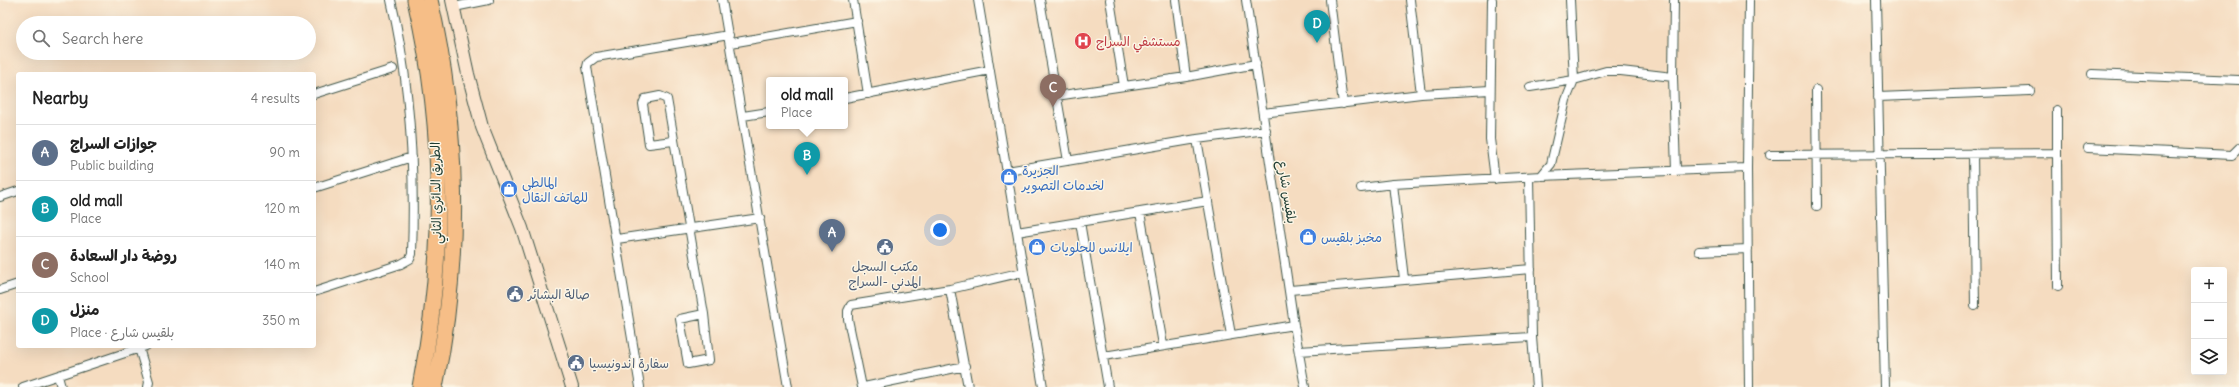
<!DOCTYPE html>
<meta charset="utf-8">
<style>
body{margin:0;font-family:Delius,"Playpen Sans Arabic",sans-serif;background:#f6f6f6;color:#222}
.controls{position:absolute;right:12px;bottom:12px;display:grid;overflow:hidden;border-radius:4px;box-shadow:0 4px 16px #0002}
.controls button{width:36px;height:36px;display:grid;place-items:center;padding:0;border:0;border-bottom:1px solid #e0e0e0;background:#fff;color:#222;font:20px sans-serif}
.you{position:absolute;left:940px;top:230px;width:14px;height:14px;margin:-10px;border:3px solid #fff;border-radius:50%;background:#1a73e8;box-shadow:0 0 0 6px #1a73e833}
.badge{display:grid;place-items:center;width:26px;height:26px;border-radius:50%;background:#b5179e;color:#fff;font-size:13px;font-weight:700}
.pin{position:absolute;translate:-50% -33px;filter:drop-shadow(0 1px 2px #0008)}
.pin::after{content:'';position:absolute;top:21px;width:14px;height:12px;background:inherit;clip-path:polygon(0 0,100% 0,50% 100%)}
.popup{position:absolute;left:766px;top:77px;width:82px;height:52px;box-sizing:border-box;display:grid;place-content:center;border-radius:4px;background:#fff;filter:drop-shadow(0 1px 3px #0005);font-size:13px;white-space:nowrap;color:#767676}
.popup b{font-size:15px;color:#222}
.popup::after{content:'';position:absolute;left:50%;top:100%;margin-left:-8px;border:8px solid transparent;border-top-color:#fff}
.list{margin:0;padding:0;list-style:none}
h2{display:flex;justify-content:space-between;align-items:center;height:52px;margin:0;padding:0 16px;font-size:17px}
h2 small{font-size:13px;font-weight:400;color:#767676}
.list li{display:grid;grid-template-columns:26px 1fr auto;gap:12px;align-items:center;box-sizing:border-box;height:56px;padding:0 16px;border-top:1px solid #e0e0e0}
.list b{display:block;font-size:15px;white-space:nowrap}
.list p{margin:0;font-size:13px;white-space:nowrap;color:#767676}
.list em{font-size:13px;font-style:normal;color:#767676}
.icon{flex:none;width:22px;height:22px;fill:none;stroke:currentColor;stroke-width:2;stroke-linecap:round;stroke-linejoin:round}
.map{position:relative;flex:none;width:2239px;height:387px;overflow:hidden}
.search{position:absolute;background:#fff;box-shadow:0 4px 16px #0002;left:16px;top:16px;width:300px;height:44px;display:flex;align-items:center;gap:10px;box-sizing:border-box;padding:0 14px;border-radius:22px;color:#767676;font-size:15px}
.panel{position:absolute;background:#fff;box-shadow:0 4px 16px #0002;left:16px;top:72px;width:300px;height:276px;border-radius:4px}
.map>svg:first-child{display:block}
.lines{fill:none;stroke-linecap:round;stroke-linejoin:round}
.street-casing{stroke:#3f5549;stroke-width:10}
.secondary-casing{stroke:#3f5549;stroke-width:14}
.highway-casing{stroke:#3f5549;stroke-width:17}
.street{stroke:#fff;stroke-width:8}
.secondary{stroke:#fbe5cf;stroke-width:12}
.highway{stroke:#f6be87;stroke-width:15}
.labels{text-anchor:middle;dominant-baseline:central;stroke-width:3;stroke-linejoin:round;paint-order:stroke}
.health-label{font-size:13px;fill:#be3a42;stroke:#fcf5e5;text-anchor:start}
.shop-label{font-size:13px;fill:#366cbe;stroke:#fcf5e5;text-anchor:start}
.street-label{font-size:13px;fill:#1f3d34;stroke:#fcf5e5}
.service-label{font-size:13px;fill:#4e5e75;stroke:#fcf5e5;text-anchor:start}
</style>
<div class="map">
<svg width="2239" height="387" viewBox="0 0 2239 387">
<rect width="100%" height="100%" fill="#fcf5e5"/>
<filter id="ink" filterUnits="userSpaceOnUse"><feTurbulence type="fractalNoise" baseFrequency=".025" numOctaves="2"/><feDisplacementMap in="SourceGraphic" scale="8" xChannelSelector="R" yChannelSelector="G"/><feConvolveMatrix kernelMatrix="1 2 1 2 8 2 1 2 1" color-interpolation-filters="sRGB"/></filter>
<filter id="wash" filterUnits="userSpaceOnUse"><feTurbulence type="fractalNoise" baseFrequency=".012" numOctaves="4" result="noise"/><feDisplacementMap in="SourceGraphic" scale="16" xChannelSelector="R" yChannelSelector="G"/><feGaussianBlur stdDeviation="0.9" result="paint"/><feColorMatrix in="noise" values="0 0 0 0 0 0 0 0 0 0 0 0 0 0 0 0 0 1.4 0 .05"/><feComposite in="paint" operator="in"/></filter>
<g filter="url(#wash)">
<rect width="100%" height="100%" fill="#f5dcc0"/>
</g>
<g filter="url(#ink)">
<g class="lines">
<defs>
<path id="street" d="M 722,0 L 788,387
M 853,0 L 868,94
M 978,0 L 1043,387
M 1040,0 L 1068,161
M 1110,0 L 1124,86
M 1176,0 L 1186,77
M 1246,0 L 1294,325 L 1305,387
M 1330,0 L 1343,104
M 1410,0 L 1421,94
M 1492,0 L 1490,139 L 1495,179
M 1674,0 L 1673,77 L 1676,171
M 1749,0 L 1747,168 L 1749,387
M 1876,0 L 1885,387
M 454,7 L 489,0
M 731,43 L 857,21
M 2092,74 L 2239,80
M 1530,87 L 1574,80 L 1606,71 L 1621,71 L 1673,77
M 1816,90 L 1817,206
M 314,94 L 393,69
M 1056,96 L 1186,77 L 1256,64
M 1878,97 L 2030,91
M 845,98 L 990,70
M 1263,113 L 1421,94 L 1490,90
M 743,116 L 769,112
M 1197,139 L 1231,335
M 673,141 L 649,144 L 643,104 L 645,99 L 660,96 L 667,99 L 704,314 L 709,360 L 688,364 L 680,319 L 704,314
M 2088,148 L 2232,155 L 2239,148
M 1973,153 L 1975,306
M 2057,153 L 2057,110
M 1770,155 L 2057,153 L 2058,286
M 1007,171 L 1197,139 L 1266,130
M 1541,176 L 1551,164 L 1566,100 L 1574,80 L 1570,0
M 1529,178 L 1532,337 L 1536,387
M 1393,184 L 1404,279
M 314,188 L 412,157
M 1361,188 L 1393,184 L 1541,176 L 1747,168
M 0,197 L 18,191
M 1140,212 L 1163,345
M 1080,222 L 1108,387
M 1017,232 L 1208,201
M 617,239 L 760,218
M 1699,251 L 1748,249
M 950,289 L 968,387
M 0,290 L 18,284
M 1290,290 L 1531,269
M 314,292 L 401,264 L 410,259 L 412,254 C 415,168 411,84 391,0
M 139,348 L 149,382 L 148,387
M 1299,351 L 1532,337
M 1104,356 L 1294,325
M 58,376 L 61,387
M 23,387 L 146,346
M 640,387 L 587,67 L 588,63 L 596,57 L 729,35
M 862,387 L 848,319 L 848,311 L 851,305 L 950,289 L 1023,272
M 864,387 L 965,366"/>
<path id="secondary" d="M 452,0 L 468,74 L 482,127 L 522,228 L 572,387"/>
<path id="highway" d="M 415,0 C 445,127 445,259 420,387
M 430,0 C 459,126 462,260 435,387"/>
</defs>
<!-- street casing -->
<use href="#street" class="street-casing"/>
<!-- secondary casing -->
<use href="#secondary" class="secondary-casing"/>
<!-- highway casing -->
<use href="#highway" class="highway-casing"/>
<!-- street -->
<use href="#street" class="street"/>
<!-- secondary -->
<use href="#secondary" class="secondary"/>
<!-- highway -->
<use href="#highway" class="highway"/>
</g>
</g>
<!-- icons -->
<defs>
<symbol id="hospital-disc" viewBox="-11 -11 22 22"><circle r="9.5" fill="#e0444e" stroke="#fcf5e5"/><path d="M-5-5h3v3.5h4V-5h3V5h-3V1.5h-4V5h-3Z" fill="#fff"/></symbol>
<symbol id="shop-disc" viewBox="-11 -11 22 22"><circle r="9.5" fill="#3f7fe0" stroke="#fcf5e5"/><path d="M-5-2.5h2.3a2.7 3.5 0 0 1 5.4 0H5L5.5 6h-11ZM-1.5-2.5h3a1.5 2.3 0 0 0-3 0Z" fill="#fff"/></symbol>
<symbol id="civic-disc" viewBox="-11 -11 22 22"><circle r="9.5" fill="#5c6f8a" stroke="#fcf5e5"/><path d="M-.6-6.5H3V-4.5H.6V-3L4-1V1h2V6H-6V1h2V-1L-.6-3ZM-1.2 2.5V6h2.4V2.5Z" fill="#fff"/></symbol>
</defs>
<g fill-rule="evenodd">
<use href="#hospital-disc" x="1073" y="31" width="20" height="20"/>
<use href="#shop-disc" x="999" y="167" width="20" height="20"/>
<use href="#shop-disc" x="499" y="179" width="20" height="20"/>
<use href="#shop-disc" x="1298" y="227" width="20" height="20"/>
<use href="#civic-disc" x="875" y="237" width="20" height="20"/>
<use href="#shop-disc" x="1027" y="237" width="20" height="20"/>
<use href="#civic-disc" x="505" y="284" width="20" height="20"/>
<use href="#civic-disc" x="566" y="353" width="20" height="20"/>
</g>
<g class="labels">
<!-- health labels -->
<g class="health-label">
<text x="1096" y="41">مستشفي السراج</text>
</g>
<!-- shop labels -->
<g class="shop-label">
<text x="1022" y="170">الجزيرة<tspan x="1022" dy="15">لخدمات التصوير</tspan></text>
<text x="522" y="182">المالطى<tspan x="522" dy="15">للهاتف النقال</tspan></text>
<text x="1321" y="237">مخبز بلقيس</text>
<text x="1050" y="247">ايلانس للحلويات</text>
</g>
<!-- street labels -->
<g class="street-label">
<text transform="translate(1287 192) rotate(81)">بلقيس شارع</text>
<text transform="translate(436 193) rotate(-91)">الطريق الدائري الثاني</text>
</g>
<!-- service labels -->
<g class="service-label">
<text x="885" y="266" text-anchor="middle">مكتب السجل<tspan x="885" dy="15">المدني -السراج</tspan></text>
<text x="528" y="294">صالة البشائر</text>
<text x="589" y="363">سفارة اندونيسيا</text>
</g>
</g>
</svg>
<div class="controls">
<button>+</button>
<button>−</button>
<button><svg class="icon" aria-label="layers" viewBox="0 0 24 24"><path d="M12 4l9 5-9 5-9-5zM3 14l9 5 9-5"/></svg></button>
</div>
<div class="you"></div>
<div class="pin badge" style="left:832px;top:252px;background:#5c6f8a">A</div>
<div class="pin badge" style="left:807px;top:175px;background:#0f9aa8">B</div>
<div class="popup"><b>old mall</b>Place</div>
<div class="pin badge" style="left:1053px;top:107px;background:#8d6e63">C</div>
<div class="pin badge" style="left:1317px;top:43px;background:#0f9aa8">D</div>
<div class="search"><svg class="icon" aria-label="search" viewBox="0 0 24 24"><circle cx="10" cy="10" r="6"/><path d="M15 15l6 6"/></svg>Search here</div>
<section class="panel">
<h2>Nearby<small>4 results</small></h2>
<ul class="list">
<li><span class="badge" style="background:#5c6f8a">A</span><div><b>جوازات السراج</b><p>Public building</p></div><em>90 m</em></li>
<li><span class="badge" style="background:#0f9aa8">B</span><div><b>old mall</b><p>Place</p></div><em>120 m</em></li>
<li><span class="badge" style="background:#8d6e63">C</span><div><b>روضة دار السعادة</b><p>School</p></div><em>140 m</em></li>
<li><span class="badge" style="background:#0f9aa8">D</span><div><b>منزل</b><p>Place · بلقيس شارع</p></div><em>350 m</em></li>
</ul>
</section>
</div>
